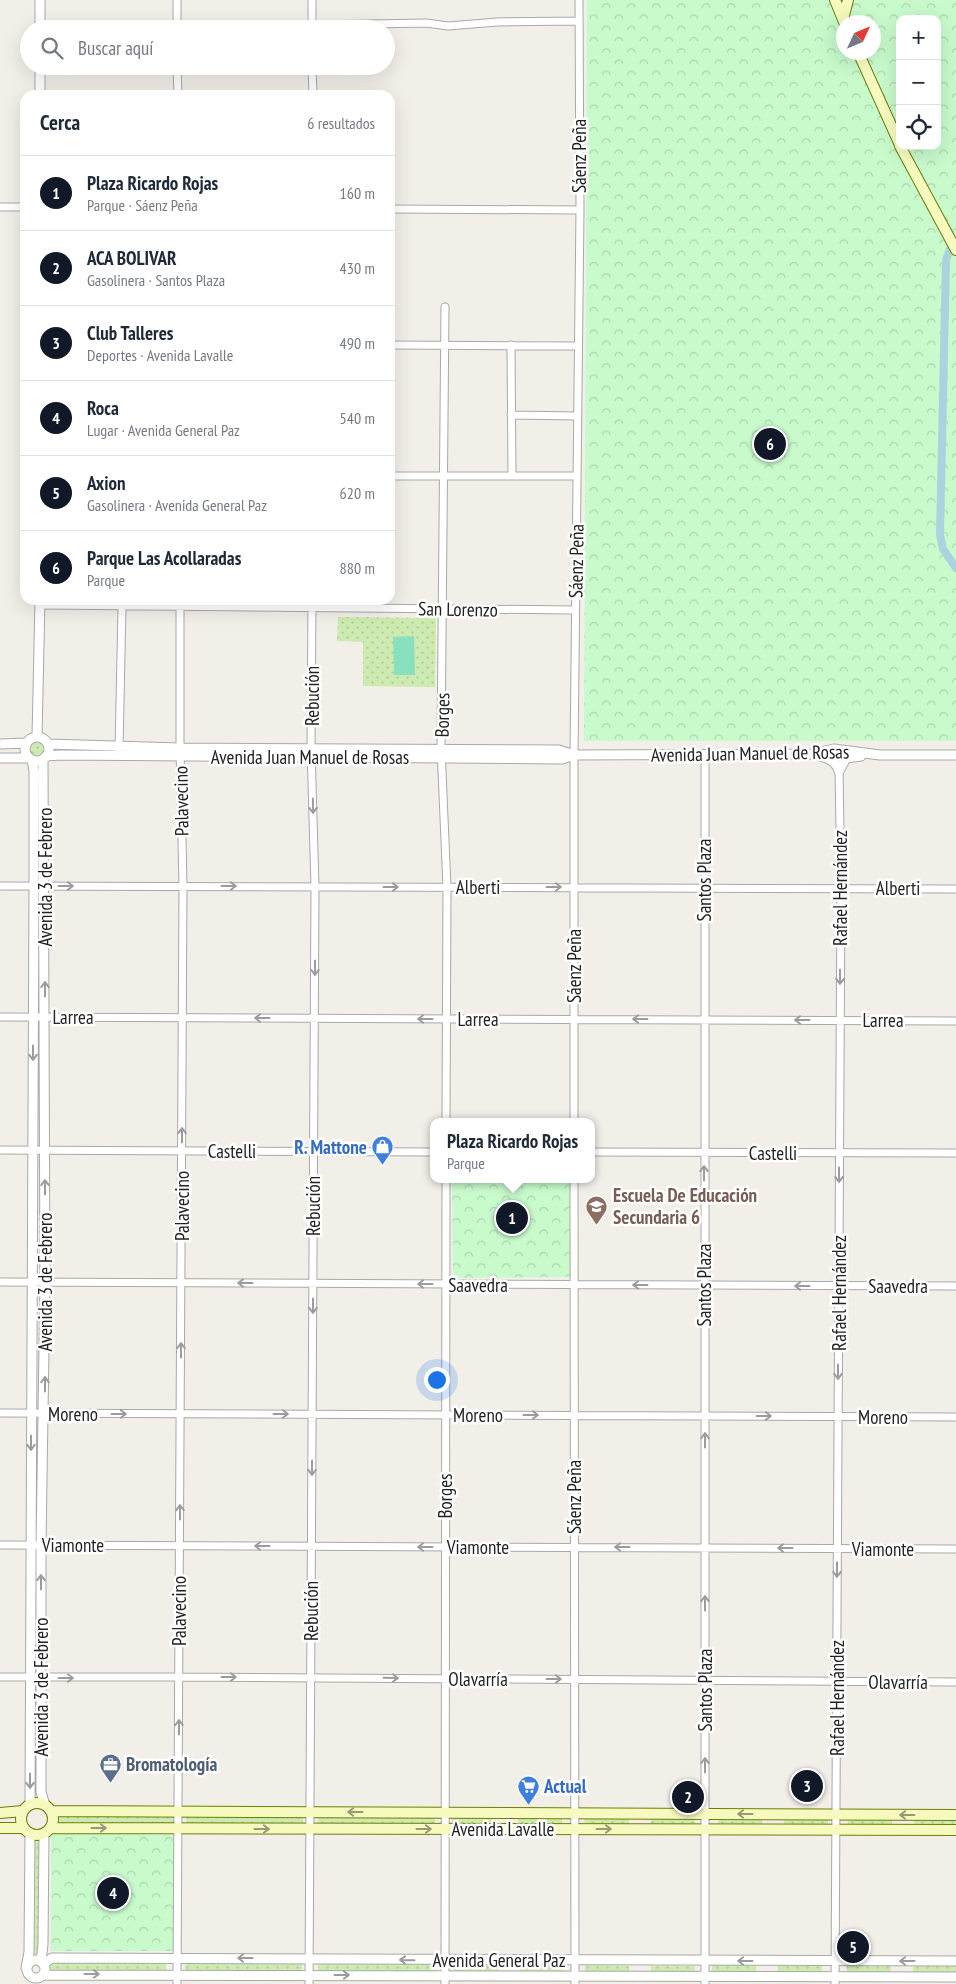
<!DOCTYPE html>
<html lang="es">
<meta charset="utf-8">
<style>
body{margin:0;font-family:"PT Sans Narrow",sans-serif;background:#f2f2f3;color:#1f2937}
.controls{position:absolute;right:15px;top:15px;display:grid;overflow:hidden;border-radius:10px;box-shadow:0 5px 20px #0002}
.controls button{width:45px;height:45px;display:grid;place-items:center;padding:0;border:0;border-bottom:1px solid #e0e1e3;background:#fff;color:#1f2937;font:25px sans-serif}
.compass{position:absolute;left:836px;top:15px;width:45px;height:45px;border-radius:50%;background:#fff;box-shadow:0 5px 20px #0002;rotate:46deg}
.you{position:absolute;left:436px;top:1379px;width:18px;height:18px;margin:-12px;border:4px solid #fff;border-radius:50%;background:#1a73e8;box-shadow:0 0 0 8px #1a73e833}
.badge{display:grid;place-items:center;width:32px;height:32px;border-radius:50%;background:#111827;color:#fff;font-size:16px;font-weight:700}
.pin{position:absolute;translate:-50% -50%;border:2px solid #fff;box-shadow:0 1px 5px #0006}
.popup{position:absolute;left:430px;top:1118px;width:165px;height:65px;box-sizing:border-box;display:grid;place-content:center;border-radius:10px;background:#fff;filter:drop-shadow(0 1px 4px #0005);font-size:16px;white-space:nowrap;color:#747a83}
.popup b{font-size:19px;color:#1f2937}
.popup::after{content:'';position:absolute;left:50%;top:100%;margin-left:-10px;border:10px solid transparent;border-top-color:#fff}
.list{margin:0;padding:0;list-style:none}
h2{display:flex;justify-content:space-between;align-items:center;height:65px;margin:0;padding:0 20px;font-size:21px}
h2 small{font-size:16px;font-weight:400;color:#747a83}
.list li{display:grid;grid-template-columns:32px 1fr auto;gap:15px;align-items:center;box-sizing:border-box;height:75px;padding:0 20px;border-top:1px solid #e0e1e3}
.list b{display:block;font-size:19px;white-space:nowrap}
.list p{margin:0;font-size:16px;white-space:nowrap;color:#747a83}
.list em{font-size:16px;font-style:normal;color:#747a83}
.icon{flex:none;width:28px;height:28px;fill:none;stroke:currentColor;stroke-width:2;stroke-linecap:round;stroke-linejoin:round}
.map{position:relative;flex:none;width:956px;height:1984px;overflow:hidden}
.search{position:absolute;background:#fff;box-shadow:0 5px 20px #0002;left:20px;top:20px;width:375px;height:55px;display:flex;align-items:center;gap:12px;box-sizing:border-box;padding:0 18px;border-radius:28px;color:#747a83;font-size:19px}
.panel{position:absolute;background:#fff;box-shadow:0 5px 20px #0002;left:20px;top:90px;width:375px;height:515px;border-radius:15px}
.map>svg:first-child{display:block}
.grass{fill:url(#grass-dots)}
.park{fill:url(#park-crowns);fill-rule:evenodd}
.pitch{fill:#88e0be}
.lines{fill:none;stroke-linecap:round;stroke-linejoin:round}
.canal{stroke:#aad3df;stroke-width:8}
.minor-casing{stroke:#a9a9a9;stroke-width:9}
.tertiary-casing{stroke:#a9a9a9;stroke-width:11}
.secondary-casing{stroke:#707d05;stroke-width:12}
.minor{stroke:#fff;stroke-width:7}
.tertiary{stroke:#fff;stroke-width:9}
.secondary{stroke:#f7fabf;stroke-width:10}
.oneway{stroke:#9c9c9c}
.oneway2{stroke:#979978}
.labels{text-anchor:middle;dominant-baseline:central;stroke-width:5;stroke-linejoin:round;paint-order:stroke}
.street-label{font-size:19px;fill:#222;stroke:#fff}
.shop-label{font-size:19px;font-weight:bold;fill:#366cbe;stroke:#fff;text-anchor:end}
.education-label{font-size:19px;font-weight:bold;fill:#785e54;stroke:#fff;text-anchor:start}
.service-label{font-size:19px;font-weight:bold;fill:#4e5e75;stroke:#fff;text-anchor:start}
</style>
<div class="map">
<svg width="956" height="1984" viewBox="0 0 956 1984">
<defs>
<pattern id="grass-dots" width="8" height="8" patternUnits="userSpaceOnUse" patternTransform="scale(1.25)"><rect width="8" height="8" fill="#cdebb0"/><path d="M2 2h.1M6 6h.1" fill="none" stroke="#b0c997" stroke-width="1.8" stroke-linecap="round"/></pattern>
<pattern id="park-crowns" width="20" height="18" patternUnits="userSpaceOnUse" patternTransform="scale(1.25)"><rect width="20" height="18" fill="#c8facc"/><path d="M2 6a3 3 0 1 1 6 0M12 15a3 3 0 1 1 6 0" fill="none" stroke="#acd6af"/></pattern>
</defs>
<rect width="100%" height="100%" fill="#f2efe9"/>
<!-- grass -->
<path class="grass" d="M 338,617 L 436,618 L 435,687 L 363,686 L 363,642 L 337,641 Z
M30 749a7 7 0 1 1 14 0a7 7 0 1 1-14 0Z
M 38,1029 L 40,1029 L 40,1144 L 39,1144 Z
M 39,1162 L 41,1162 L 40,1274 L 39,1274 Z
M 36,1285 L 42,1285 L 44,1293 L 40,1297 L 40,1405 L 38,1405 L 39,1297 L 36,1294 Z
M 57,1816 L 174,1817 L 175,1824 L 57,1824 Z
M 186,1816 L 303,1816 L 303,1824 L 186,1823 Z
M 318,1817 L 435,1818 L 435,1825 L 318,1824 Z
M 452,1818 L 496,1818 L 496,1825 L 452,1825 Z
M 518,1818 L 562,1819 L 562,1826 L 518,1825 Z
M 585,1818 L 629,1818 L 629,1826 L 584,1825 Z
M 651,1818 L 695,1819 L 695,1826 L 651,1826 Z
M 718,1819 L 762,1819 L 762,1826 L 718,1826 Z
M 784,1819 L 828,1819 L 828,1826 L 784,1826 Z
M 848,1819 L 892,1820 L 892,1827 L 848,1826 Z
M 914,1820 L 956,1820 L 956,1827 L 914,1827 Z
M 35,1840 L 40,1840 L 39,1954 L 34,1954 Z
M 48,1963 L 166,1963 L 166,1970 L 48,1970 Z
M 185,1964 L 302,1964 L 302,1971 L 185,1971 Z
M 318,1964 L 435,1964 L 435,1971 L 318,1971 Z
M 453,1964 L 498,1964 L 498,1971 L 453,1971 Z
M 520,1964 L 564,1965 L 564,1972 L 520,1971 Z
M 585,1965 L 629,1966 L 629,1973 L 585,1972 Z
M 712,1965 L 756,1965 L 756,1973 L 712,1972 Z
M 778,1965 L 822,1966 L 822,1973 L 778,1973 Z
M 847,1965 L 891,1966 L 891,1973 L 847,1972 Z
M 651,1966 L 695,1966 L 695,1973 L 651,1973 Z
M 913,1966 L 956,1966 L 956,1973 L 913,1973 Z"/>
<!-- park -->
<path class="park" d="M 587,0 L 956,0 L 956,741 L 584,741 ZM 900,19 L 937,19 L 937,146 L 900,146 ZM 844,22 L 874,22 L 874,52 L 844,52 Z
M 452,1179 L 571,1179 L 570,1277 L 453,1278 Z
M 51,1833 L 174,1835 L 173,1951 L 51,1951 Z"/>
<!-- pitch -->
<path class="pitch" d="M 414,636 L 415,675 L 394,675 L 393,637 Z"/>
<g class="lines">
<!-- canal -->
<path class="canal" d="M 956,242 L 950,249 L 946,260 L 940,535 L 943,549 L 956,568"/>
<defs>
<path id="minor" d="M 312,25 L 426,23 L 448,26 L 497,22 L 579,21
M 312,28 L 312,0
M 177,29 L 177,0
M 177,66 L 178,95
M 312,66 L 313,95
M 0,207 L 25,207
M 390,209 L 580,210
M 445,307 L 441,748 L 447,887 L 446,1122
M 390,345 L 578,346
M 511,345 L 512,476
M 511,415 L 577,416
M 390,476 L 577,476
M 40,605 L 575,610
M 119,750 L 122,607
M 0,886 L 956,889
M 0,1017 L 956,1021
M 574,1122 L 574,755 L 580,210 L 579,0
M 0,1150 L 433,1152
M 591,1152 L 956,1153
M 574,1179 L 575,1984
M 0,1282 L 956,1286
M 0,1413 L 956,1417
M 0,1545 L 956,1549
M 0,1677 L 179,1677 L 956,1682
M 177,1984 L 183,886 L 180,748 L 180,600
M 309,1984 L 315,887 L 311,748 L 312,600
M 445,1984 L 446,1179
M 705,1984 L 705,755
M 835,1984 L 841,888 L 839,771"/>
<path id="tertiary" d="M 40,29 L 40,0
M 40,95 L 40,66
M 37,737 L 40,600
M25 749a12 12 0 1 1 24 0a12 12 0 1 1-24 0Z
M 0,744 L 26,743
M 48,744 L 180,748 L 559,750 L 574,755
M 815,755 C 826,757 836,760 839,771
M 46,756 L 61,755 L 562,759 L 574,755 L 812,754 L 834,749 L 880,755 L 956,755
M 0,758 L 29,758
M 43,759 L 45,1283 L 41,1545 L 41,1792 L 45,1805
M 839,771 L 846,758 L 861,756
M 30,1805 L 34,886 L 34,771 L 32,760
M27 1969a9 9 0 1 1 18 0a9 9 0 1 1-18 0Z
M 41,1962 L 43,1944 L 44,1833
M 43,1964 L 52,1958 L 956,1961
M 26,1968 L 29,1952 L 30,1833
M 43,1975 L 956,1977"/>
<path id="secondary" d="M 835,0 L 844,22
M 843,19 L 848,0
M 858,52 L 900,145
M 900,146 L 956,250
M21 1819a16 16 0 1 1 32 0a16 16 0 1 1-32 0Z
M 51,1811 L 956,1815
M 0,1813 L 23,1811
M 0,1828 L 24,1828
M 50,1828 L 956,1830"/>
</defs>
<!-- minor casing -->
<use href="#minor" class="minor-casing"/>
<!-- tertiary casing -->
<use href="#tertiary" class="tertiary-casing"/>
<!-- secondary casing -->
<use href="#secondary" class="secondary-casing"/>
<!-- minor -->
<use href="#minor" class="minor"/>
<!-- tertiary -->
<use href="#tertiary" class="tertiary"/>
<!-- secondary -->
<use href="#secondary" class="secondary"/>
</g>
<!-- one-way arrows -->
<defs><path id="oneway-shaft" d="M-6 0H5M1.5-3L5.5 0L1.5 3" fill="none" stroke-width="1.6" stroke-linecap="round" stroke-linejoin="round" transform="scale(1.25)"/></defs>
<g class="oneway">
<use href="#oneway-shaft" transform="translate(313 806) rotate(89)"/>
<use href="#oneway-shaft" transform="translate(66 886)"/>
<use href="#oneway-shaft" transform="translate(229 886)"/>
<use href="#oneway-shaft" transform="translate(391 887)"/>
<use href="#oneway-shaft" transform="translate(554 887)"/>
<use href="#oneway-shaft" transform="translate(315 968) rotate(90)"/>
<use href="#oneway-shaft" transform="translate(840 977) rotate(90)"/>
<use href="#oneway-shaft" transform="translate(45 989) rotate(-90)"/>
<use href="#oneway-shaft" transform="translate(262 1018) rotate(-180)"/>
<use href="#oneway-shaft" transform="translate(425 1019) rotate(-180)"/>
<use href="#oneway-shaft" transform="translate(640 1019) rotate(-180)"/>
<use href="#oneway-shaft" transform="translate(802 1020) rotate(-180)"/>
<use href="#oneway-shaft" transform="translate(33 1053) rotate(90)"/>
<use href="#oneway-shaft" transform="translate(182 1135) rotate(-90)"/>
<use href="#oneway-shaft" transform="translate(704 1173) rotate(-90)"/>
<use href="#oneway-shaft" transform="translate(839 1175) rotate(90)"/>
<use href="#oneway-shaft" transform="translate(45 1187) rotate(-90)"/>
<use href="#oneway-shaft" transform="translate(245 1283) rotate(-180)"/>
<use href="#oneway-shaft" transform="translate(425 1284) rotate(-180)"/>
<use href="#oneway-shaft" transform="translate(640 1285) rotate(-180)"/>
<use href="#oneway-shaft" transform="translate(802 1286) rotate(-180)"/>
<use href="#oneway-shaft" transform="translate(313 1306) rotate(90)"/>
<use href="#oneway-shaft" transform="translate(181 1350) rotate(-90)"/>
<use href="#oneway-shaft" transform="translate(838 1372) rotate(90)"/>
<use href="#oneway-shaft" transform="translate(45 1384) rotate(-90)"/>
<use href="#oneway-shaft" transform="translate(119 1414)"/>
<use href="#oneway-shaft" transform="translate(281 1414)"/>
<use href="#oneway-shaft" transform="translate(531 1415)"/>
<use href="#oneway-shaft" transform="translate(764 1416)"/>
<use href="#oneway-shaft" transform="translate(705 1440) rotate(-90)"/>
<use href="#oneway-shaft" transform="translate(31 1443) rotate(90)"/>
<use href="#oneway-shaft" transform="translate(312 1468) rotate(90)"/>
<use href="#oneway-shaft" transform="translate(180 1512) rotate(-90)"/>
<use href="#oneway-shaft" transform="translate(262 1546) rotate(-180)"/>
<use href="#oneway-shaft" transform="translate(425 1547) rotate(-180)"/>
<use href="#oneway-shaft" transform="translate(622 1547) rotate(-180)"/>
<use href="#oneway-shaft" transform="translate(785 1548) rotate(-180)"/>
<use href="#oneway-shaft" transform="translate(837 1570) rotate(90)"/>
<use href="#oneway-shaft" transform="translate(41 1582) rotate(-90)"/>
<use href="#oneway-shaft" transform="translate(705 1603) rotate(-90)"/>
<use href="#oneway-shaft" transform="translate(229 1677)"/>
<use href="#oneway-shaft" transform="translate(66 1678)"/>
<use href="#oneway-shaft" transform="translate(391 1678) rotate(1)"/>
<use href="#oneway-shaft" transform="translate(554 1679)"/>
<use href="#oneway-shaft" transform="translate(179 1727) rotate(-90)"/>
<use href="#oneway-shaft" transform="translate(705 1765) rotate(-90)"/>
<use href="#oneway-shaft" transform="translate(30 1781) rotate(90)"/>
<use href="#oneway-shaft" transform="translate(245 1958) rotate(-180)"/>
<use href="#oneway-shaft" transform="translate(407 1960) rotate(-179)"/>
<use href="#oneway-shaft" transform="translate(745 1961) rotate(180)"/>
<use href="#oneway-shaft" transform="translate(907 1961) rotate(180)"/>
<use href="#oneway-shaft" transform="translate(92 1974)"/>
<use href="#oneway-shaft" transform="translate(342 1975)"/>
</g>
<g class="oneway2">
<use href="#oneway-shaft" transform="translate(355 1812) rotate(-180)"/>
<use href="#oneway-shaft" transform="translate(745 1814) rotate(-180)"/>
<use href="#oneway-shaft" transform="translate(907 1815) rotate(-180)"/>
<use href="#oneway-shaft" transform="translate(99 1828)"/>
<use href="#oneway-shaft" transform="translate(262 1829)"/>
<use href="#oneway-shaft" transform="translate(424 1829)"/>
<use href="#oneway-shaft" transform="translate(604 1829)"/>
</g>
<!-- icons -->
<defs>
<symbol id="shop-pin" viewBox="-11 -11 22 30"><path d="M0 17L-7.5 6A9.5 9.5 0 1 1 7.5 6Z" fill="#3f7fe0" stroke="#fff"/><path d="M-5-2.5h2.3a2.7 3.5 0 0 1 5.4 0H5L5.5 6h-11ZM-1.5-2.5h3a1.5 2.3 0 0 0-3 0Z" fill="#fff"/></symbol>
<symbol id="school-pin" viewBox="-11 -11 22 30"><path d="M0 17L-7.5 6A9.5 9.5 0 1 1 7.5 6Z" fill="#8d6e63" stroke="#fff"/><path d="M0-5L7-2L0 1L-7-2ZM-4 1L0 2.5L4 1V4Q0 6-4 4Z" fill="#fff"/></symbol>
<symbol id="office-pin" viewBox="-11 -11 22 30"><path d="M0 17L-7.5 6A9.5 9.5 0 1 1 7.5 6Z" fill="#5c6f8a" stroke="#fff"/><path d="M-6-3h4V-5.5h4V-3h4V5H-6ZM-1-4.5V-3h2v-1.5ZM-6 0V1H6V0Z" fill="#fff"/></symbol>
<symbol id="supermarket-pin" viewBox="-11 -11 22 30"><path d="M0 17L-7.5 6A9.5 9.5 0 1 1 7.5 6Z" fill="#3f7fe0" stroke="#fff"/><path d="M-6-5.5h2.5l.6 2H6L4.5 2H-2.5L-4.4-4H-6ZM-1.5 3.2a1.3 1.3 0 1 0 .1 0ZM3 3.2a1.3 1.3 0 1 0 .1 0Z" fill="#fff"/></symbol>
</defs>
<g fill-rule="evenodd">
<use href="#shop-pin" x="370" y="1134" width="25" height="34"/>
<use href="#school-pin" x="584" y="1194" width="25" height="34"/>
<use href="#office-pin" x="98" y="1752" width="25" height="34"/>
<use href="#supermarket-pin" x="516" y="1774" width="25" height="34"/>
</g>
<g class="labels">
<!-- street labels -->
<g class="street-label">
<text transform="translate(579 156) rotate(-90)">Sáenz Peña</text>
<text transform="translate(576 561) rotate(-89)">Sáenz Peña</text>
<text transform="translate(458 609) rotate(1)">San Lorenzo</text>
<text transform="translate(312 696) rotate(-90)">Rebución</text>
<text transform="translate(442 715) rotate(-89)">Borges</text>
<text transform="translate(750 753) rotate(-1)">Avenida Juan Manuel de Rosas</text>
<text x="310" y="757">Avenida Juan Manuel de Rosas</text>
<text transform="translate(181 801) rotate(-91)">Palavecino</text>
<text transform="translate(45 877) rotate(-90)">Avenida 3 de Febrero</text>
<text transform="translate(704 880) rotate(-90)">Santos Plaza</text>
<text x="478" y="887">Alberti</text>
<text transform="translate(840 888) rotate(-90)">Rafael Hernández</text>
<text x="898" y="888">Alberti</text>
<text transform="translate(574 966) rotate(-90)">Sáenz Peña</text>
<text x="73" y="1017">Larrea</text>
<text x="478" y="1019">Larrea</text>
<text x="883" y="1020">Larrea</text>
<text x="232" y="1151">Castelli</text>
<text x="773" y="1153">Castelli</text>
<text transform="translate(182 1206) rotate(-90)">Palavecino</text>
<text transform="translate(313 1206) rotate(-90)">Rebución</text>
<text transform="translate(45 1282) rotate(-90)">Avenida 3 de Febrero</text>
<text x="478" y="1285">Saavedra</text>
<text transform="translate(704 1285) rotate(-90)">Santos Plaza</text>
<text x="898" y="1286">Saavedra</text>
<text transform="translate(839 1293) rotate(-90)">Rafael Hernández</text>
<text x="73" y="1414">Moreno</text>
<text x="478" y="1415">Moreno</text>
<text x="883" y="1417">Moreno</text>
<text transform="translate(445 1496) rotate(-90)">Borges</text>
<text transform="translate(574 1497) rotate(-90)">Sáenz Peña</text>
<text x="73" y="1545">Viamonte</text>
<text x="478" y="1547">Viamonte</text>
<text x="883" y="1549">Viamonte</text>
<text transform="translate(179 1611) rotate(-90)">Palavecino</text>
<text transform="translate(311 1611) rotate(-90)">Rebución</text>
<text x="478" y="1679">Olavarría</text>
<text x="898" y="1682">Olavarría</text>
<text transform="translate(41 1687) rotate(-90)">Avenida 3 de Febrero</text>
<text transform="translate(705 1690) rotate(-90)">Santos Plaza</text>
<text transform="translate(837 1698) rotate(-90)">Rafael Hernández</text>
<text x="503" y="1829">Avenida Lavalle</text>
<text x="499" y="1960">Avenida General Paz</text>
</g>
<!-- shop labels -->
<g class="shop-label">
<text x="367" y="1147">R. Mattone</text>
<text x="544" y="1786" text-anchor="start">Actual</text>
</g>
<!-- education labels -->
<g class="education-label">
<text x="613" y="1195">Escuela De Educación<tspan x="613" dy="22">Secundaria 6</tspan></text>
</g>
<!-- service labels -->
<g class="service-label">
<text x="126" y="1764">Bromatología</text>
</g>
</g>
</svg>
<div class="controls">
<button>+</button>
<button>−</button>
<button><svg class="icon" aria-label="locate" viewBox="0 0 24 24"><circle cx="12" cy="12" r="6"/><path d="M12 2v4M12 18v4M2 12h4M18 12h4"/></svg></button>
</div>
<svg class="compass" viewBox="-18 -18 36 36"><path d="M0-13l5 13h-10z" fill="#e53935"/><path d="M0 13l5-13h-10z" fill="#747a83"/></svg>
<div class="you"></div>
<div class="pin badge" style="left:512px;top:1218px">1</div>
<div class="popup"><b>Plaza Ricardo Rojas</b>Parque</div>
<div class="pin badge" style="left:688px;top:1797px">2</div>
<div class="pin badge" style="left:807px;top:1786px">3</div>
<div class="pin badge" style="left:113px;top:1893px">4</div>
<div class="pin badge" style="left:853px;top:1947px">5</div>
<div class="pin badge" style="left:770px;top:444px">6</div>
<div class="search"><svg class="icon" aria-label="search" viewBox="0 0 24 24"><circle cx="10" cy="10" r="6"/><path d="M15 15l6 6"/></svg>Buscar aquí</div>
<section class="panel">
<h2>Cerca<small>6 resultados</small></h2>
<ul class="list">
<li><span class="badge">1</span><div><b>Plaza Ricardo Rojas</b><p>Parque · Sáenz Peña</p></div><em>160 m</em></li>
<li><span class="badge">2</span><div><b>ACA BOLIVAR</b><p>Gasolinera · Santos Plaza</p></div><em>430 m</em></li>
<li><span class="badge">3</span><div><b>Club Talleres</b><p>Deportes · Avenida Lavalle</p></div><em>490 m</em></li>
<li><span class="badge">4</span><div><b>Roca</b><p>Lugar · Avenida General Paz</p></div><em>540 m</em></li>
<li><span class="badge">5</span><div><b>Axion</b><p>Gasolinera · Avenida General Paz</p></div><em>620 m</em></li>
<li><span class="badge">6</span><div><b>Parque Las Acollaradas</b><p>Parque</p></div><em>880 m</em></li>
</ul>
</section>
</div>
